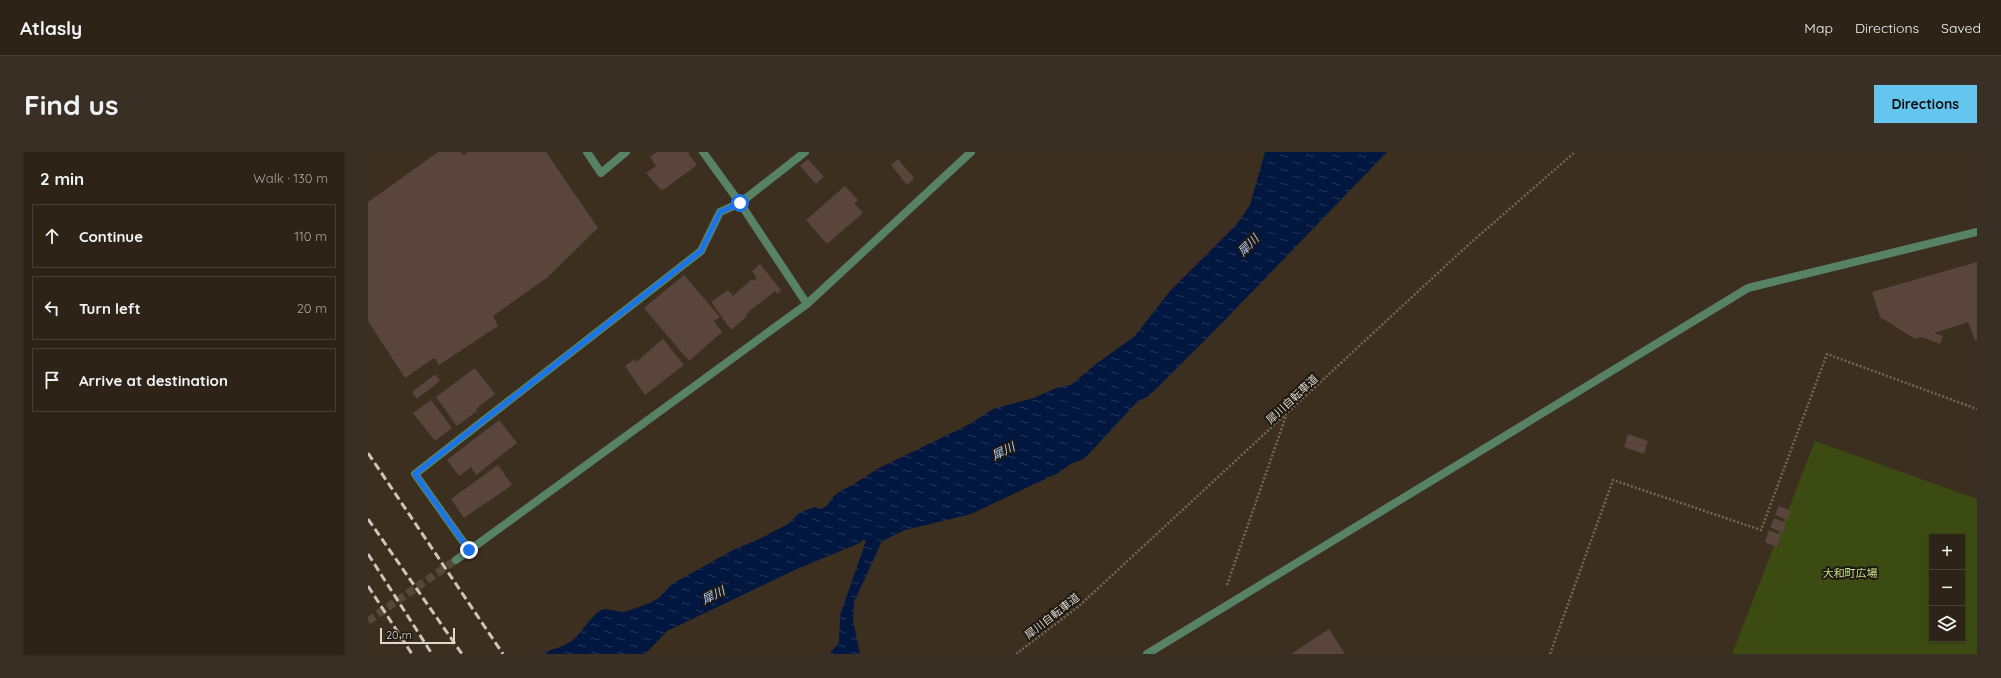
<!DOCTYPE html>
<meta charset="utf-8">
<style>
body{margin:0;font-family:Quicksand,"Noto Sans JP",sans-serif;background:#392f24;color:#f1f3f6}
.controls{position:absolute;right:12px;bottom:12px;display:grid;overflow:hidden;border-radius:0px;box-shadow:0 1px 3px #0004}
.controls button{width:36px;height:36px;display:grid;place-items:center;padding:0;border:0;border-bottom:1px solid #484036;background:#2d2317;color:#f1f3f6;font:20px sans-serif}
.scale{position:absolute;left:12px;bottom:10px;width:75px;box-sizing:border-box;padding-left:4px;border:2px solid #dfd8cd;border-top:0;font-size:11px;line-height:14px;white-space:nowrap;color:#dfd8cd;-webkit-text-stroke:3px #1e1911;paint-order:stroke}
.stop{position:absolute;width:12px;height:12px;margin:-9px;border:3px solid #1a73e8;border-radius:50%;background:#fff}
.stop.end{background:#1a73e8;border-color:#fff;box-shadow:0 1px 4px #0008}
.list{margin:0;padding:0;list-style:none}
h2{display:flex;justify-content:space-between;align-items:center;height:52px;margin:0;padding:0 16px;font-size:17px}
h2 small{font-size:13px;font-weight:400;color:#a7a4a1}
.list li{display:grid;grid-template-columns:26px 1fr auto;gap:12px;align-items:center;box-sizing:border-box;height:64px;margin:0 8px 8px;padding:0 8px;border:1px solid #484036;border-radius:0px}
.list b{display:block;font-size:15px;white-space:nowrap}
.list em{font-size:13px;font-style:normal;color:#a7a4a1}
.icon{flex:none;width:22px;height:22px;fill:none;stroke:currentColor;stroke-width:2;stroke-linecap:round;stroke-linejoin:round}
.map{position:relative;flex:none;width:1609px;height:502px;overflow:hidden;border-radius:0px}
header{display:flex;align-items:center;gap:24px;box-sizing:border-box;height:56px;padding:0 20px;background:#2d2317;border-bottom:1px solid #484036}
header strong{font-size:19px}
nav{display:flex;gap:22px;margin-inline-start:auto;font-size:14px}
.intro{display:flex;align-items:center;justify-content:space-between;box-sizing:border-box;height:96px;padding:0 24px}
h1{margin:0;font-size:28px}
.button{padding:10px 18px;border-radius:0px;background:#64c5ee;color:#111;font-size:14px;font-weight:700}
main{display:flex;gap:24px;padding:0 24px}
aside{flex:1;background:#2d2317;border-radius:0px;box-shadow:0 1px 3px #0004}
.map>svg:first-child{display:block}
.green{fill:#3c4b11;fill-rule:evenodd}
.water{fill:url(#water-ripples)}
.building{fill:#5a453c}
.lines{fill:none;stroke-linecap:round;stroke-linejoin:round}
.minor-tunnel{stroke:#544839;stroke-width:8;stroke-dasharray:8 4;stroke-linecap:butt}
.path{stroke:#726759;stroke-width:2.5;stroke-dasharray:2 2;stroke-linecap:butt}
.minor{stroke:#578266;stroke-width:8}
.tertiary{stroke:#578266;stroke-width:8}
.rail{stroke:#cdc5ba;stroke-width:3;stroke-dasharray:8 4;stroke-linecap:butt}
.route{stroke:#1a73e8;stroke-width:5}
.labels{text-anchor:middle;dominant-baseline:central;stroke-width:4;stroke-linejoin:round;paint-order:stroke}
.street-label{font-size:11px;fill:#dfd8cd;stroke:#1e1911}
.park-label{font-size:11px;fill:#c5df8a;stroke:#1e1911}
.water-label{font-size:12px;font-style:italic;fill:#b2cef9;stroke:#1e1911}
</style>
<header>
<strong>Atlasly</strong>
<nav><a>Map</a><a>Directions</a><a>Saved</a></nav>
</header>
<div class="intro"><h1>Find us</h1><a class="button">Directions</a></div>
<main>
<aside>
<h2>2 min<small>Walk · 130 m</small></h2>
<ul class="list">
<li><svg class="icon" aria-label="ahead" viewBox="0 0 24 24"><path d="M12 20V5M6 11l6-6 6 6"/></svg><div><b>Continue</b></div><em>110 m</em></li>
<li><svg class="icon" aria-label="left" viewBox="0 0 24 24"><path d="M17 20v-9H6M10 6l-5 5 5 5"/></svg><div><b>Turn left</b></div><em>20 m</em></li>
<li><svg class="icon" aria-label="arrive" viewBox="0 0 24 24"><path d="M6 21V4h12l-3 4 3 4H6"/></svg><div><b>Arrive at destination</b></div></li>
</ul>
</aside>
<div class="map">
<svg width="1609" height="502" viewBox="0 0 1609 502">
<defs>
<pattern id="water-ripples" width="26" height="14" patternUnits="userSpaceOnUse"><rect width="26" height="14" fill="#011740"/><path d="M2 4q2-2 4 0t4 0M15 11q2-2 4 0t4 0" fill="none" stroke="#26385a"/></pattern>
</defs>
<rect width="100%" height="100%" fill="#3c2f1f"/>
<!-- green -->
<path class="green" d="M 1447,289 L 1609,347 L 1609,502 L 1364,502 ZM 1564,385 L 1594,385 L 1594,487 L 1564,487 Z"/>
<!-- water -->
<path class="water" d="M 897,0 L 1019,0 L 854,171 L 782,243 L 768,251 L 717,306 L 701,313 L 692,320 L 603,362 L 537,378 L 514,389 L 486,450 L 485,469 L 492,502 L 461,502 L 471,491 L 472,463 L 498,389 L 496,387 L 492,391 L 429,417 L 299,479 L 277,502 L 175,502 C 184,496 197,495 205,488 C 215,479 222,465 233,458 L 237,457 L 256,460 L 282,451 L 291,446 L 304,432 L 365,398 L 391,387 L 420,372 L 431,361 L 446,355 L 453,357 L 459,354 L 464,346 L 472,339 L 483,334 L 511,316 L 602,272 L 625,257 L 666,246 L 688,236 L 703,233 L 728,212 L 767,184 L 802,139 L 869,72 L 882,53 Z"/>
<!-- building -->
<path class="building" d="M 70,0 L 92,0 L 96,3 L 99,0 L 178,0 L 230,76 L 180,125 L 125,164 L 130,174 L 71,213 L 66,206 L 37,226 L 0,169 L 0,50 Z
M 289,0 L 321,0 L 321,3 L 329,13 L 298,36 L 293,38 L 278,21 L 288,14 L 282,5 Z
M 440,7 L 456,25 L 448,32 L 432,14 Z
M 530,7 L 546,26 L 539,33 L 523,13 Z
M 477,34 L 490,48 L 486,51 L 495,61 L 459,92 L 438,68 Z
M 1609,110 L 1609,188 L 1607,188 L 1600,170 L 1566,181 L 1575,184 L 1572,192 L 1554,185 L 1547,187 L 1512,165 L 1504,140 Z
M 392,112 L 413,138 L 409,142 L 407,139 L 378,162 L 379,164 L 363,178 L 343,150 L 360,138 L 365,144 L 384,127 L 385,129 L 389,126 L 384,119 Z
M 316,123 L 352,165 L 346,169 L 354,180 L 321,209 L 276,156 Z
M 295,187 L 316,213 L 277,243 L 257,214 L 267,207 L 268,210 Z
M 107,216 L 127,242 L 108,257 L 109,259 L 89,274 L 68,245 Z
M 66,223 L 68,223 L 72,229 L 49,247 L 44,240 Z
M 63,248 L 84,276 L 67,289 L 45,261 Z
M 131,268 L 149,291 L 108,323 L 103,315 L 91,324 L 79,308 Z
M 1260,282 L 1280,289 L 1276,302 L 1256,295 Z
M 130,313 L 144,333 L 96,366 L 83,347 Z
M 1411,354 L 1423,359 L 1419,368 L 1407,363 Z
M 1406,366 L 1418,371 L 1415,381 L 1402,375 Z
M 1401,378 L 1413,383 L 1409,395 L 1397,390 Z
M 961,477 L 977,502 L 923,502 Z"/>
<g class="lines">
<!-- minor-tunnel -->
<path class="minor-tunnel" d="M 0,469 L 88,408"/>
<!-- path -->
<path class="path" d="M 859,433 L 918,264
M 648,502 L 711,454 L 1099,94 L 1207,0
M 1182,502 L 1245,328 L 1393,378 L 1459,202 L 1609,257"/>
<!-- minor -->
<path class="minor" d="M 219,0 L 233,21 L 258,0
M 335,0 L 372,51 L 439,152
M 101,398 L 47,322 L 333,99 L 352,60 L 372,51 L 437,0
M 88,408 L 439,152 L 603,0"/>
<!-- tertiary -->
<path class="tertiary" d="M 779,502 L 1380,136 L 1609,80"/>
<!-- rail -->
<path class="rail" d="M 0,301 L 135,502
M 0,367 L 94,502
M 0,402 L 64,502
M 0,434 L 44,502"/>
</g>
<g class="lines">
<!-- route -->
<path class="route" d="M 101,398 L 47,322 L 333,99 L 352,60 L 372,51"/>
</g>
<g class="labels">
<!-- street labels -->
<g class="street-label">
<text transform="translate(924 247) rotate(-43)">犀川自転車道</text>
<text transform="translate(684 464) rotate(-38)">犀川自転車道</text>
</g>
<!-- park labels -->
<g class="park-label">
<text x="1482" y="421">大和町広場</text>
</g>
<!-- water labels -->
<g class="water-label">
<text transform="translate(880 93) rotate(-46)">犀川</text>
<text transform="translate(635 299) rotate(-26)">犀川</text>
<text transform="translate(345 443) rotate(-26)">犀川</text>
</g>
</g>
</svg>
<div class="controls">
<button>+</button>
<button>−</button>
<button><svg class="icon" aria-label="layers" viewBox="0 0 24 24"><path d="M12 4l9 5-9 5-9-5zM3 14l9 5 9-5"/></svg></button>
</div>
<div class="scale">20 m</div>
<div class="stop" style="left:372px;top:51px"></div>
<div class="stop end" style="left:101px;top:398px"></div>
</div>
</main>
